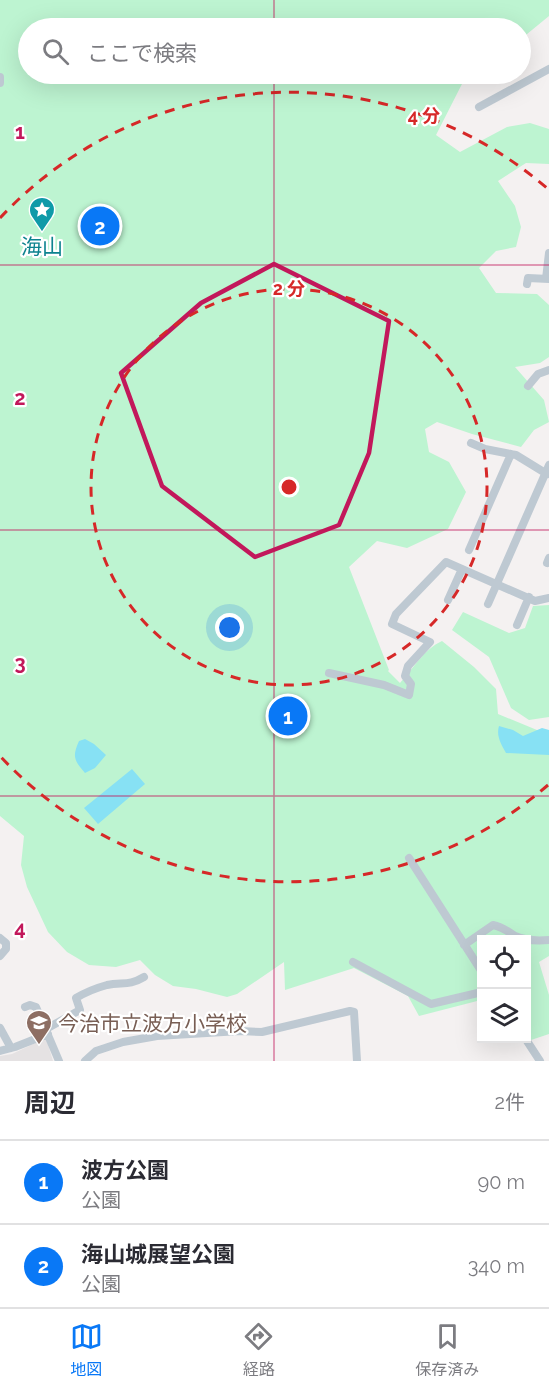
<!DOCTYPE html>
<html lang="ja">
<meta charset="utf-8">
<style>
body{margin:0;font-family:Raleway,"Noto Sans JP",sans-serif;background:#f7f7f7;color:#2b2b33}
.controls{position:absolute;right:18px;bottom:18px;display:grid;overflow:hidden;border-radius:0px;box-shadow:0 6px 24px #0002}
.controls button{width:54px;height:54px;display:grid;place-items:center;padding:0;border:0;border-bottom:2px solid #e1e1e2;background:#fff;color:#2b2b33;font:30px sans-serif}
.you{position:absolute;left:230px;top:628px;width:21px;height:21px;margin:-15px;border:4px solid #fff;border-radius:50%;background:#1a73e8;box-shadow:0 0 0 9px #1a73e833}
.badge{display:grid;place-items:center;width:39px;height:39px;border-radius:50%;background:#0978f6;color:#fff;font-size:20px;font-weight:700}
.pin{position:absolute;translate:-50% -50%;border:3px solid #fff;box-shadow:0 2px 6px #0006}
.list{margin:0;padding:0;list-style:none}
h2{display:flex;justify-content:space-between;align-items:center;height:78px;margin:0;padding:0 24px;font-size:26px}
h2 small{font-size:20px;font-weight:400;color:#7c7c81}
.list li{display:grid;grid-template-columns:39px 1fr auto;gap:18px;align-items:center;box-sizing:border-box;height:84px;padding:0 24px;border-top:2px solid #e1e1e2}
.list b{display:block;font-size:22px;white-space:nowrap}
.list p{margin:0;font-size:20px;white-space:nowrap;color:#7c7c81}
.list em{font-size:20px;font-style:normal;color:#7c7c81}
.icon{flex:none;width:33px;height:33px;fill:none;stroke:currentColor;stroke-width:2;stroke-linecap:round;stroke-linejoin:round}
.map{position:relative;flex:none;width:549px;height:1061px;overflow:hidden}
.search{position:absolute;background:#fff;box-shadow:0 6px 24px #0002;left:18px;right:18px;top:18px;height:66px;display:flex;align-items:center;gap:15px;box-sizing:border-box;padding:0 21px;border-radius:33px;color:#7c7c81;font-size:22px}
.sheet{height:246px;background:#fff}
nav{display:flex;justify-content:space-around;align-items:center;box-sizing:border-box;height:84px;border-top:2px solid #e1e1e2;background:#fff;font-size:16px;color:#7c7c81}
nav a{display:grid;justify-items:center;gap:3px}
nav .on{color:#0978f6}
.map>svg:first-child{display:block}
.education{fill:#e5e2e3}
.green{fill:#bdf4d1}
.water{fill:#87e1f4}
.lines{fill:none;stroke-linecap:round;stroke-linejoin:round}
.minor{stroke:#bec9d2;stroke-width:8}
.marked{fill:none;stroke:#c2185b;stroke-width:4.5;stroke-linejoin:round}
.grid{fill:none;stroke:#c2185b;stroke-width:1.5;stroke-opacity:0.55}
.ring{fill:none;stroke:#d62828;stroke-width:3;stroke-dasharray:10 8}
.labels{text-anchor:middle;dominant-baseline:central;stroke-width:4.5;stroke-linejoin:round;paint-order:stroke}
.culture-label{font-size:21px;fill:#0d838f;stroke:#fff}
.education-label{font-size:21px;fill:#785e54;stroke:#fff;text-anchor:start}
.grid-label{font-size:20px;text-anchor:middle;font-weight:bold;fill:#c2185b;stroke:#fff;stroke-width:4.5;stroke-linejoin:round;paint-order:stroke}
.centre{fill:#d62828;stroke:#fff;stroke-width:3}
.ring-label{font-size:18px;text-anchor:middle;font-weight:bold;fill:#d62828;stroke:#fff;stroke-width:4.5;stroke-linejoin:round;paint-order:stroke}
</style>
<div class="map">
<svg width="549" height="1061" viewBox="0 0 549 1061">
<rect width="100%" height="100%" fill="#f4f1f1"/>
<!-- education -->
<path class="education" d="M 46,1038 L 53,1061 L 0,1061 L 0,1056 L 12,1054 Z"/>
<!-- green -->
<path class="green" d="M 0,0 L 549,0 L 549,16 L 521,39 L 520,28 L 28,28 L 28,74 L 474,74 L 463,82 L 436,135 L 460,152 L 507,127 L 530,123 L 549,129 L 549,164 L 526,163 L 498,181 L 515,206 L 521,227 L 516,247 L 496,251 L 479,268 L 496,293 L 537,294 L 549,305 L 549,357 L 540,363 L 515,367 L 544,400 L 549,422 L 534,430 L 521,447 L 472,434 L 437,422 L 425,429 L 429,452 L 449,462 L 466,492 L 448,529 L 407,548 L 377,541 L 349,567 L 389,670 L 388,671 L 400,683 C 413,669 424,649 442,641 L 474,667 L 496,689 L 498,714 L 549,735 L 549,956 L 539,962 L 549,995 L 549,1034 L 522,1043 L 519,1039 L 526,1038 L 526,940 L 482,940 L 481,1000 L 419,1016 L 408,996 L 354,968 L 285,990 L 284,962 L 237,994 L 227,997 L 196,989 L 173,986 L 155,975 L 140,960 L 116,967 L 89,965 L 67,952 L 48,932 L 27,887 L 21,865 L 24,836 L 0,816 Z
M 549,605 L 549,717 L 529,720 L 511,708 L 489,657 L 452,630 L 463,612 L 509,633 L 525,628 L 533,606 Z"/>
<!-- water -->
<path class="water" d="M 499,726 L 513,730 L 523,736 L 542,728 L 549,730 L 549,755 L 506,753 C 501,744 496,736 499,726 Z
M 85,739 L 94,744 L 106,755 L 95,768 L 85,773 C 74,760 72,757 79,741 Z
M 132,769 L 145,784 L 98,824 L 84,808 Z"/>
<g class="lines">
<!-- minor -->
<path class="minor" d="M 0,77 L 0,83
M 479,107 L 549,69
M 546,279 L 549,253
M 527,284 L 528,278 L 549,279
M 528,386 L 538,374 L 549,370
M 471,443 L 485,449 L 516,455 L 547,474
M 469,550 L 511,454
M 547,563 L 549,558
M 448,600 L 462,569
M 488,604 L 549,465
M 517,625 L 529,597
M 329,673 L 384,685 L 409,695 L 411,684 L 405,676 L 408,666 L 430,642 L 392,624 L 396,614 L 446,562 L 535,601 L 549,598
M 409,858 L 482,972
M 0,938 L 6,943 L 6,949 L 0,956
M 464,945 L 493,925 C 503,927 507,931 515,936 C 526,941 537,941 549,940
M 353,962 L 431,1004 L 482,992
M 25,1007 L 30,1005 L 36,1007 L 59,1061
M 0,1028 L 11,1048
M 46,1029 L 80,1010 L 76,998 C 86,992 96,988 107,985 C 123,982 129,986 144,977
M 525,1038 L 540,1061
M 0,1051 L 15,1047 L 48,1034
M 85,1061 L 96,1051 L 123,1042 L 157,1036 L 240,1031 L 262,1032 L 350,1011 L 354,1012 L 357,1061"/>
</g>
<!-- marked area -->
<path class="marked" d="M 274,264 L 389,321 L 369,453 L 339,525 L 255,557 L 162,486 L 121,373 L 201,303 Z"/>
<!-- grid -->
<path class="grid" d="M 274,0 L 274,28M 274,74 L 274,1061M 0,265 L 549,265M 0,530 L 549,530M 0,796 L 549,796"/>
<!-- distance rings -->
<g class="ring">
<circle cx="289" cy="487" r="198"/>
<path d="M548 785A395 395 0 0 1 0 756M0 218A395 395 0 0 1 548 189"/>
</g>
<!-- icons -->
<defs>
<symbol id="sight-pin" viewBox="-11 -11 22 30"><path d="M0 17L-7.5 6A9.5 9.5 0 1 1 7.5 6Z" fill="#0f9aa8" stroke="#fff"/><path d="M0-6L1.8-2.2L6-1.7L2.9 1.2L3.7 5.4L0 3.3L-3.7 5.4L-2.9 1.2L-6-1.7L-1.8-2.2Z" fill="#fff"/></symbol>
<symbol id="school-pin" viewBox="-11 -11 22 30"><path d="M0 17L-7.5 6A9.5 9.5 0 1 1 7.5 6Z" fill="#8d6e63" stroke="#fff"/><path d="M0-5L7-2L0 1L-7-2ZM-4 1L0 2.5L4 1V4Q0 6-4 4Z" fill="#fff"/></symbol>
</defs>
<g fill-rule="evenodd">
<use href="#sight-pin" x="27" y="195" width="30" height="40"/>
<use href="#school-pin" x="24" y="1008" width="30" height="40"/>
</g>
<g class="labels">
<!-- culture labels -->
<g class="culture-label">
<text x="42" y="246">海山</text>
</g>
<!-- education labels -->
<g class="education-label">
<text x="58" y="1023">今治市立波方小学校</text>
</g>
</g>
<g class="grid-label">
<text x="20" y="139">1</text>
<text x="20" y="405">2</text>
<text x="20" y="670">3</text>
<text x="20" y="935">4</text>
</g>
<circle cx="289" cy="487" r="9" class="centre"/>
<g class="ring-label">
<text x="424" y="122">4 分</text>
<text x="289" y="295">2 分</text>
</g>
</svg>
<div class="controls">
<button><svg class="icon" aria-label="locate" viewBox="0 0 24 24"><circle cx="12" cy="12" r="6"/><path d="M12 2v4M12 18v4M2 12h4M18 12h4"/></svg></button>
<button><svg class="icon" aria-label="layers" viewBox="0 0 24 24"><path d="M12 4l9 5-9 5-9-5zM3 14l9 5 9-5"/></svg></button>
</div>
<div class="you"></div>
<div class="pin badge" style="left:288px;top:716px">1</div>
<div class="pin badge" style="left:100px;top:226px">2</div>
<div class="search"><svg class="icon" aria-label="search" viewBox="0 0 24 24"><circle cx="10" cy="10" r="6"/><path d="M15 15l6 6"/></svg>ここで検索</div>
</div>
<section class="sheet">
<h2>周辺<small>2件</small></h2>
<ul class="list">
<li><span class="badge">1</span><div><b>波方公園</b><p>公園</p></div><em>90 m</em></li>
<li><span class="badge">2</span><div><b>海山城展望公園</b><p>公園</p></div><em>340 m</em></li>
</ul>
</section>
<nav>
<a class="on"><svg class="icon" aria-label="map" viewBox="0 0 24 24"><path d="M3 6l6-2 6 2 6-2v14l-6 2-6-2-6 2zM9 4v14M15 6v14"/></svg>地図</a>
<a><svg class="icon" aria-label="directions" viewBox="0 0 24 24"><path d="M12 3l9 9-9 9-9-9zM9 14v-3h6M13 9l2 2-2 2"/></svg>経路</a>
<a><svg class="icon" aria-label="saved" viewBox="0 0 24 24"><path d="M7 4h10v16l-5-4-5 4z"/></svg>保存済み</a>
</nav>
